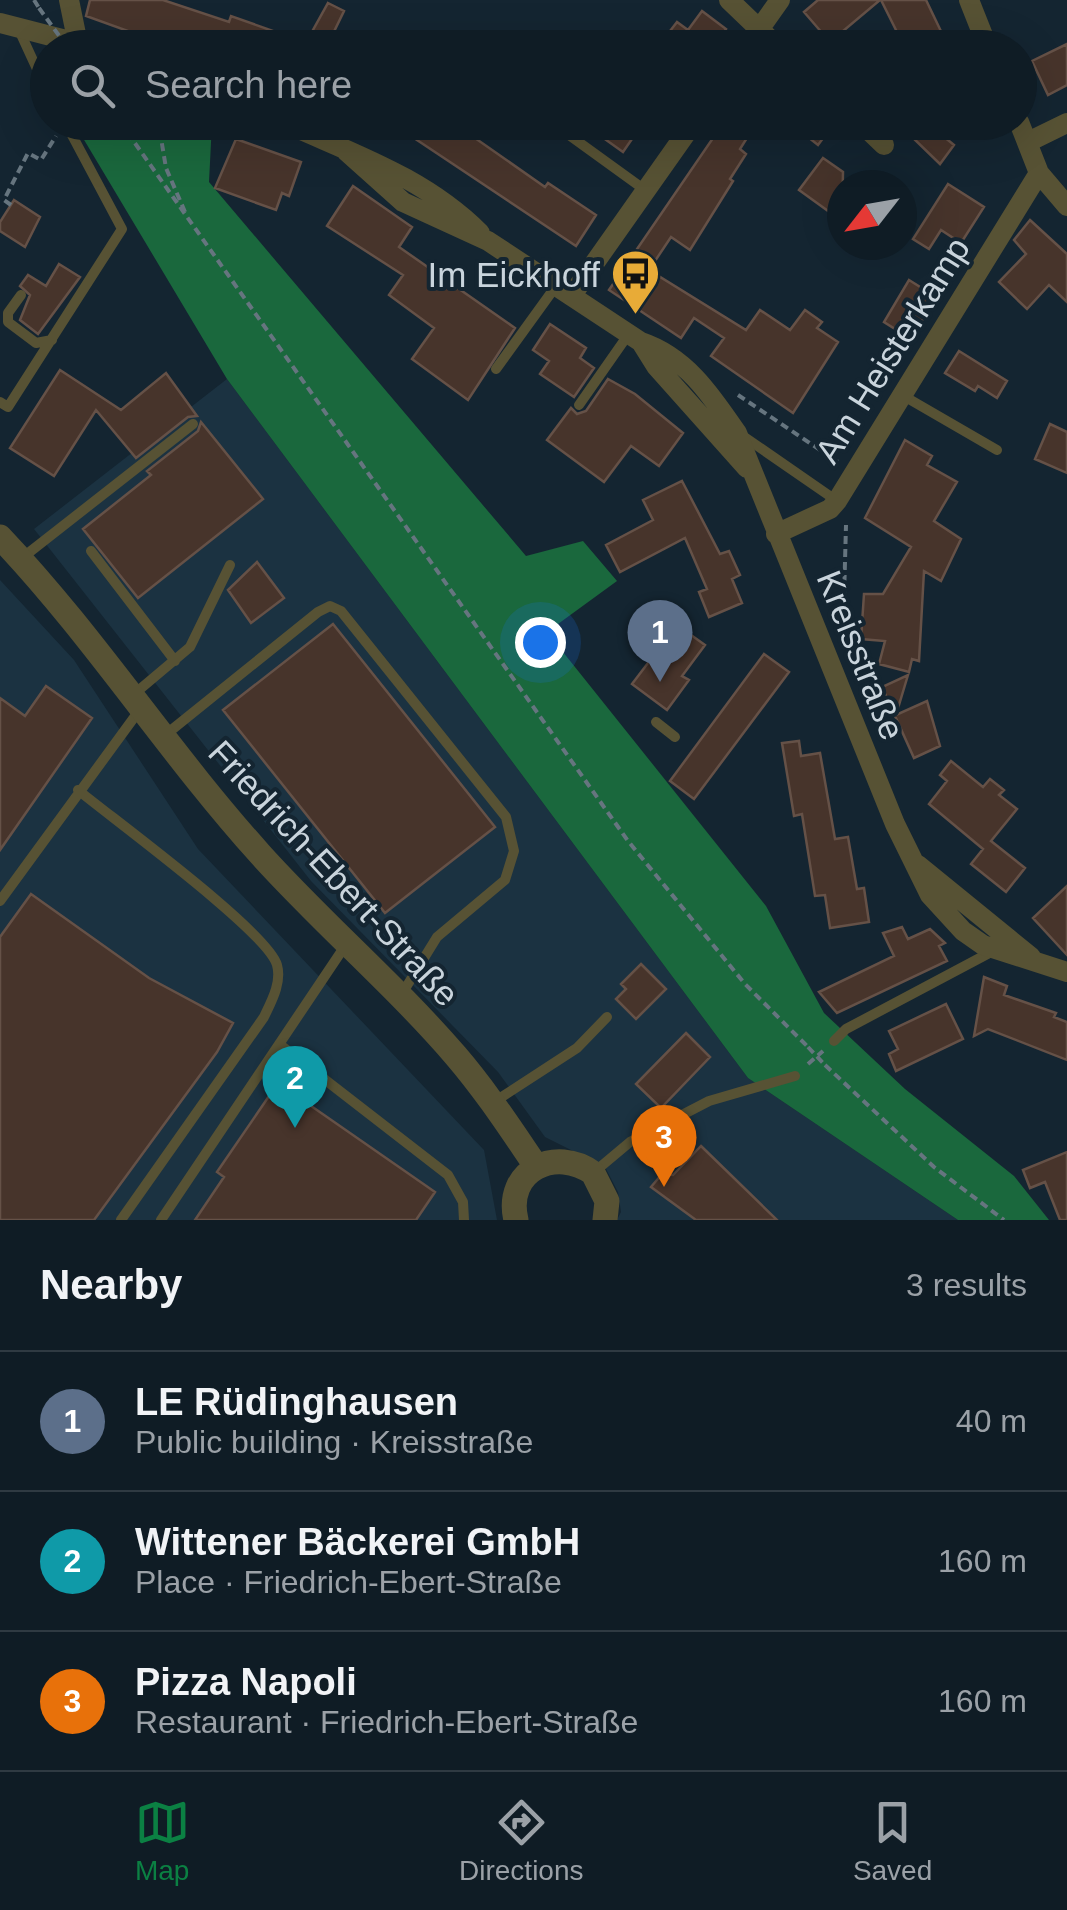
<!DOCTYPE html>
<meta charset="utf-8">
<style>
body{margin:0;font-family:Arial,sans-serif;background:#18252d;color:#f1f3f6}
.compass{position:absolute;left:827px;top:170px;width:90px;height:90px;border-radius:50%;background:#0f1c25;box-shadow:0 10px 40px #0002;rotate:239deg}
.you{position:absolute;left:540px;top:642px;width:35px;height:35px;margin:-25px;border:8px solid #fff;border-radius:50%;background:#1a73e8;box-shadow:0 0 0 15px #1a73e833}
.badge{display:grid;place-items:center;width:65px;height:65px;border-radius:50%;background:#0b8043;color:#fff;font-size:32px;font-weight:700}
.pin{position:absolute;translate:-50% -82px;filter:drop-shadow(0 2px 5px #0008)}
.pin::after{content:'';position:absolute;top:52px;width:35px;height:30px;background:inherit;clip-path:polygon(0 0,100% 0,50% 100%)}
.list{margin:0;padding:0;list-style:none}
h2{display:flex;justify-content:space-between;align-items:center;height:130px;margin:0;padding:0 40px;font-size:42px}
h2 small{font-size:32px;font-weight:400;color:#9ba1a7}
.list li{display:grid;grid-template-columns:65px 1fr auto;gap:30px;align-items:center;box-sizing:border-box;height:140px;padding:0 40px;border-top:2px solid #2f3a42}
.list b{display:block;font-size:38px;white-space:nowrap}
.list p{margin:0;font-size:32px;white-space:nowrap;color:#9ba1a7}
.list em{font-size:32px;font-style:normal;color:#9ba1a7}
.icon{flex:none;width:55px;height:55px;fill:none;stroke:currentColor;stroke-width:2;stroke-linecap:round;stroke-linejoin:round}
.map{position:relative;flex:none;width:1067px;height:1220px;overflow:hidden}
.search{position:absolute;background:#0f1c25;box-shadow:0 10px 40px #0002;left:30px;right:30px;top:30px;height:110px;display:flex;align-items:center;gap:25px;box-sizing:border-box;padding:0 35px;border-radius:55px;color:#9ba1a7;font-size:38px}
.sheet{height:550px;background:#0f1c25}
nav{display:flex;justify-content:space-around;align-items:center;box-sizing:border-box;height:140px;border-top:2px solid #2f3a42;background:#0f1c25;font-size:28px;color:#9ba1a7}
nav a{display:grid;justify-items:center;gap:5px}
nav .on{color:#0b8043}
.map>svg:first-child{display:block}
.built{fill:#1b3241}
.forest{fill:#1a683d}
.building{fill:#47342b;stroke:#655147;stroke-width:2.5}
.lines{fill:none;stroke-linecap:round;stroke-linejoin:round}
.path{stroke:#66757f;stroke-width:4;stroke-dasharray:8 5;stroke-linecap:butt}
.service{stroke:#575234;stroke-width:10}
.minor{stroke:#575234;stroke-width:20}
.tertiary{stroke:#575234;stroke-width:25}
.path-bridge{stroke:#66757f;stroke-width:4;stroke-dasharray:8 5;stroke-linecap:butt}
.labels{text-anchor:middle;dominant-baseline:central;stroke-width:8;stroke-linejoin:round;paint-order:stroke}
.poi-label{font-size:35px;fill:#c9d4dc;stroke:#142531;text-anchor:end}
.street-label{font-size:35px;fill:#c9d4dc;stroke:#142531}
</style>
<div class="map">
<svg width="1067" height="1220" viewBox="0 0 1067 1220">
<rect width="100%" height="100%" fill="#142531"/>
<!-- built -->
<path class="built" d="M 227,379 L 748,1078 L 958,1220 L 617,1220 L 621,1212 L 618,1192 L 605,1167 L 545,1137 L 498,1072 L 311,881 L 34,529 Z
M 0,580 L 74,660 L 198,849 L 484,1150 L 497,1220 L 0,1220 Z"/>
<!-- forest -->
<path class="forest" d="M 74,123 L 212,123 L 209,182 L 526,556 L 583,541 L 617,581 L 547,632 L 766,906 L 824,1013 L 905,1089 L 1014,1176 L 1049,1220 L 958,1220 L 748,1078 L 227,379 Z"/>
<!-- building -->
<path class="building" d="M 90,0 L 163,0 L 229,22 L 231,16 L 273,31 L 267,48 L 175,48 L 86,16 Z
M 818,0 L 880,0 L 830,42 L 804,12 Z
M 881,0 L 926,0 L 949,48 L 905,48 Z
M 328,3 L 344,11 L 326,48 L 303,48 Z
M 702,11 L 726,29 L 714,48 L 657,48 L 677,22 L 688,30 Z
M 1067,44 L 1067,85 L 1048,95 L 1032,61 Z
M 390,122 L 452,122 L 545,187 L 548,183 L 596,215 L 576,246 Z
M 581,122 L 615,122 L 634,136 L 623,152 Z
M 724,122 L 757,122 L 740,149 L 746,154 L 730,179 L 733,181 L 690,250 L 671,237 L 649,270 L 746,330 L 760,310 L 790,330 L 805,310 L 822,322 L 817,328 L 838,342 L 793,413 L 711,356 L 724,338 L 694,318 L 681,338 L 609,290 Z
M 789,122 L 835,122 L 818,145 Z
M 926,122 L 954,145 L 940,164 L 912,137 Z
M 236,139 L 301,162 L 289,196 L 282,193 L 276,210 L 215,188 Z
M 823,158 L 843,172 L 842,221 L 799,190 Z
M 948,184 L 984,207 L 961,243 L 941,230 L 929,249 L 913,239 Z
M 353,186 L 412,227 L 399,247 L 515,328 L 468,400 L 412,359 L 434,328 L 389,295 L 403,275 L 327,226 Z
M 14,200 L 40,217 L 25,247 L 0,231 L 0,222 Z
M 1030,220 L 1067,254 L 1067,302 L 1049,285 L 1027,309 L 999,282 L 1026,254 L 1014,240 Z
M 59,264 L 80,277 L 38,334 L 20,320 L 30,295 L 20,286 L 28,275 L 46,286 Z
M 909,280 L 936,297 L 911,339 L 884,322 Z
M 550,324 L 586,348 L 580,358 L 594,368 L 574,397 L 540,374 L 549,361 L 533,350 Z
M 959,351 L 1007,381 L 997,398 L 978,386 L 975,391 L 945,373 Z
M 60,370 L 121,410 L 166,373 L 197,416 L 188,417 L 136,458 L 96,410 L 54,476 L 10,448 Z
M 608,379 L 635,394 L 683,433 L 659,466 L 631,446 L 604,482 L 547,440 L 571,408 L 577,414 L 586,411 Z
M 201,422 L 263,499 L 138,598 L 83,529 L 151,475 L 147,471 L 198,431 Z
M 1050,424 L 1067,432 L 1067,473 L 1035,459 Z
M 905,440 L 932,456 L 927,465 L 957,482 L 934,521 L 961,539 L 941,581 L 924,571 L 919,661 L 912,659 L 909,672 L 879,664 L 885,641 L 861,639 L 864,594 L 883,594 L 911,547 L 865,518 Z
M 682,481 L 720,554 L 729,551 L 740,575 L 732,579 L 742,603 L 709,617 L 699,592 L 707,589 L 685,538 L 620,572 L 606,545 L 653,520 L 643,500 Z
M 257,562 L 284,598 L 251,623 L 228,590 Z
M 333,624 L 495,827 L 385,913 L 223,710 Z
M 677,625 L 705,645 L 682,676 L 689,680 L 667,710 L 632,684 Z
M 764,654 L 789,672 L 694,799 L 670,781 Z
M 908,675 L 896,715 L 927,701 L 940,746 L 914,758 L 882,687 Z
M 46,686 L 92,718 L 0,850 L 0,698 L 25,716 Z
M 799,741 L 801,756 L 820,753 L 835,839 L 848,837 L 857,889 L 864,888 L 869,922 L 830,928 L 825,895 L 815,896 L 802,814 L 794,816 L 782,743 Z
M 951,761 L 983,787 L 990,779 L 1004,790 L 999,795 L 1017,809 L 991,841 L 1025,868 L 1006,892 L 971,864 L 983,849 L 929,804 L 947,781 L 940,775 Z
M 1067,886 L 1067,955 L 1033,918 Z
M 31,894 L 149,978 L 233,1023 L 217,1052 L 94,1220 L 0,1220 L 0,937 Z
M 902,927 L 908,939 L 930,929 L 945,943 L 939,946 L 947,961 L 837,1013 L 819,992 L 894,956 L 883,933 Z
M 641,964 L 666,989 L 636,1019 L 616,999 L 626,989 L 621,984 Z
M 984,977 L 1007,986 L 1004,995 L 1056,1013 L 1054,1017 L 1067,1022 L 1067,1060 L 988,1029 L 974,1036 Z
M 946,1004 L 963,1039 L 896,1071 L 889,1054 L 898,1049 L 889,1031 Z
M 686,1033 L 710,1057 L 661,1108 L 636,1084 Z
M 278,1083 L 435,1192 L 416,1220 L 195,1220 L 224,1177 L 217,1172 Z
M 701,1146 L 777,1220 L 696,1220 L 651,1187 L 662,1174 L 673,1175 Z
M 1067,1152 L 1067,1220 L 1060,1220 L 1045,1182 L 1030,1188 L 1023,1170 Z"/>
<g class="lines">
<!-- path -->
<path class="path" d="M 34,0 L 39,8
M 120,122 L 628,841 L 745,984 L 808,1047
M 11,205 L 4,200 L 28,153 L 41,160 L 56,136
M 185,212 L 166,168 L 161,138 L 191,122
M 738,395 L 838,462
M 843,635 L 846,525
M 808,1064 L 823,1051
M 825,1065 L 934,1167 L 1004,1220"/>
<!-- service -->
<path class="service" d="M 19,30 L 48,93
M 551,122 L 645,190
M 21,295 L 8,313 L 8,322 L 36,343 L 52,340
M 496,369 L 556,286
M 902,395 L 997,450
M 0,402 L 8,407 L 122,229 L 65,122
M 579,405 L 628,335
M 743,436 L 837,501
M 91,551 L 175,661
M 22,558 L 193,424
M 133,695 L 190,647 L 230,565
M 656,722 L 675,737
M 164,736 L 318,612 L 330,606 L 341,611 L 506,817 L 514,851 L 505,880 L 437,937 L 400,997
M 78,790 C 113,819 268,932 277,965 C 282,983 271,1002 264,1017 L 121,1220
M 0,901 L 141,708
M 834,1041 L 846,1029 L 993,951
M 279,1044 L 448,1175 L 463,1202 L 464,1220
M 494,1102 L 577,1048 L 607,1017
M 593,1173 L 630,1142 L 709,1101 L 795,1076
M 161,1220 L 345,946"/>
<!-- minor -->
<path class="minor" d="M 69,0 L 77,39
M 729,0 L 779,48
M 969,0 L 988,48
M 0,23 L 97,48
M 746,48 L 780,0
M 283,122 C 353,154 424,177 480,233
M 860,122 L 884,145
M 1019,122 L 1039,173 L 1067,206
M 1028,142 L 1067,123
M 346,151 L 403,202 L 488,241 L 641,342 C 686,357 711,395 737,433 L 895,824 L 930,895 L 963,931 L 983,945 L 1067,972
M 572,295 L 694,122
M 641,342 L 656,366 L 747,468
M 776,534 L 830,509 L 837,501 L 1039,173
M 918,865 L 1031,957"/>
<!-- tertiary -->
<path class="tertiary" d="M 0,537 C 94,636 168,752 260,854 C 322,923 395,985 456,1056 C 486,1091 510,1128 536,1166
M 516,1220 C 504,1170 556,1146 593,1173 L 607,1201 L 605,1220"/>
<!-- path-bridge -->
<path class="path-bridge" d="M 39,8 L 68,48
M 808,1047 L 825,1065"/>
</g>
<!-- icons -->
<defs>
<symbol id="bus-pin" viewBox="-11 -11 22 30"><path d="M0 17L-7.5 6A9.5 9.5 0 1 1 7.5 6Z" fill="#e8ab37" stroke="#142531"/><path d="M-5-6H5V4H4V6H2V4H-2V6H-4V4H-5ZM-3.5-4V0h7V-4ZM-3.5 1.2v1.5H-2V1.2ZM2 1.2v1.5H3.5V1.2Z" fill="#111"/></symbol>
</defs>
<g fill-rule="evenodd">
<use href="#bus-pin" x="608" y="246" width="55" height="75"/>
</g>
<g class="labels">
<!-- poi labels -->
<g class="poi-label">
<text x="600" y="274">Im Eickhoff</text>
</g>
<!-- street labels -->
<g class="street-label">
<text transform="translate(892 350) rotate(-58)">Am Heisterkamp</text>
<text transform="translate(861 655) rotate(68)">Kreisstraße</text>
<text transform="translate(334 873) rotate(47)">Friedrich-Ebert-Straße</text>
</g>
</g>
</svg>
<svg class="compass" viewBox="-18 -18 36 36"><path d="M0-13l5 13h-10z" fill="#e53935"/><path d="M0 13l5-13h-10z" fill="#9ba1a7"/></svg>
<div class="you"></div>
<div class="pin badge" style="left:660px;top:682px;background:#5c6f8a">1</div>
<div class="pin badge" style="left:295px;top:1128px;background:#0f9aa8">2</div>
<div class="pin badge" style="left:664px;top:1187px;background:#e8710a">3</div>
<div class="search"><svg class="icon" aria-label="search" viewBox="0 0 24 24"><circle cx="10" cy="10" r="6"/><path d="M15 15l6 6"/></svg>Search here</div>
</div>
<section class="sheet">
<h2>Nearby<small>3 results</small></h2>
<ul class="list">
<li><span class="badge" style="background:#5c6f8a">1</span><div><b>LE Rüdinghausen</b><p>Public building · Kreisstraße</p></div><em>40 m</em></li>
<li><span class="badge" style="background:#0f9aa8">2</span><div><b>Wittener Bäckerei GmbH</b><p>Place · Friedrich-Ebert-Straße</p></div><em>160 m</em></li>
<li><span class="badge" style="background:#e8710a">3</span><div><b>Pizza Napoli</b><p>Restaurant · Friedrich-Ebert-Straße</p></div><em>160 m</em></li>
</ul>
</section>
<nav>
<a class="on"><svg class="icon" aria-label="map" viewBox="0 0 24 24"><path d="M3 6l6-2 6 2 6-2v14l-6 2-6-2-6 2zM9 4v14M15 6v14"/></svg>Map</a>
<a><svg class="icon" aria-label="directions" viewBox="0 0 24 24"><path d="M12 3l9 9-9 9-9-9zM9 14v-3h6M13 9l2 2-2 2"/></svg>Directions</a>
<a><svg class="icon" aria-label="saved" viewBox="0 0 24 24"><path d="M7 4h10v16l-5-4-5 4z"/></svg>Saved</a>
</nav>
